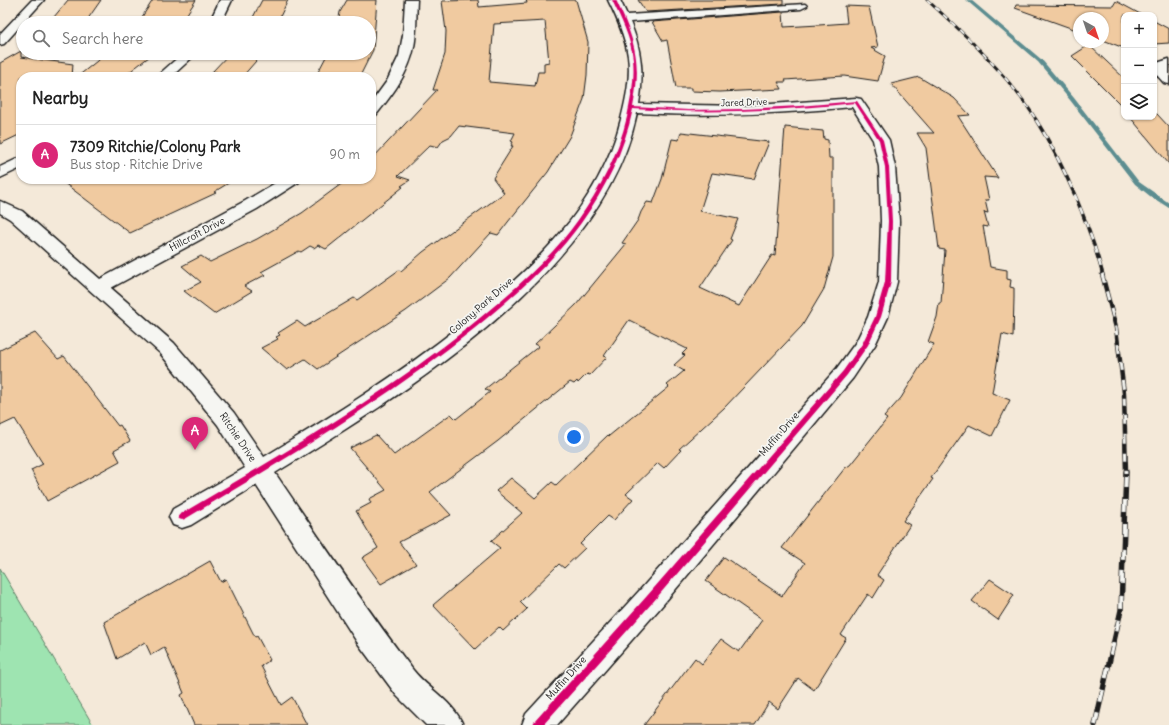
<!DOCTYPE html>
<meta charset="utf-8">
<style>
body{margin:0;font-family:Delius,sans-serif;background:#f6f6f6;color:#222}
.controls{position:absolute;right:12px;top:12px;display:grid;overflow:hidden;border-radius:8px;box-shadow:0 1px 3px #0004}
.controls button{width:36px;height:36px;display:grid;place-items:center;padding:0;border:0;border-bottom:1px solid #e0e0e0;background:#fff;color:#222;font:20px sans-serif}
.compass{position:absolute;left:1073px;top:12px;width:36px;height:36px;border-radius:50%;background:#fff;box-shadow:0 1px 3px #0004;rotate:140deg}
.you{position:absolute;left:574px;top:437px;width:14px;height:14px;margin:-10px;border:3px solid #fff;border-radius:50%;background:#1a73e8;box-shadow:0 0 0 6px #1a73e833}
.badge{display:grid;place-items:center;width:26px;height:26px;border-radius:50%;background:#db2777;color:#fff;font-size:13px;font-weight:700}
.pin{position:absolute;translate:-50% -33px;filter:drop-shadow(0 1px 2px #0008)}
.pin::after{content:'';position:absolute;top:21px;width:14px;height:12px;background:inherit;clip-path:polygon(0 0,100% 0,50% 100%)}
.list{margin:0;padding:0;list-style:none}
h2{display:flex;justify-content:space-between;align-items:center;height:52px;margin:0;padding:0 16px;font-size:17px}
h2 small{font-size:13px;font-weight:400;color:#767676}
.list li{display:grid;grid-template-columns:26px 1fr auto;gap:12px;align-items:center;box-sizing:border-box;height:60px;padding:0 16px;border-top:1px solid #e0e0e0}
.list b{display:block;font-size:15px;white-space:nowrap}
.list p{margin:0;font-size:13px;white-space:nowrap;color:#767676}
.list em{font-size:13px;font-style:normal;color:#767676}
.icon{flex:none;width:22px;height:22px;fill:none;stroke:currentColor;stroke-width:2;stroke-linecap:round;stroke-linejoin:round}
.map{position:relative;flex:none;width:1169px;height:725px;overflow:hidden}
.search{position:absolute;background:#fff;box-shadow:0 1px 3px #0004;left:16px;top:16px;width:360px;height:44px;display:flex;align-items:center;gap:10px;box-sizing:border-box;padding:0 14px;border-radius:22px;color:#767676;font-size:15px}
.panel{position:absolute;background:#fff;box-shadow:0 1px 3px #0004;left:16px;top:72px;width:360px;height:112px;border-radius:16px}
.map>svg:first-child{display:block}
.green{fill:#9ee4b1;stroke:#5d8066}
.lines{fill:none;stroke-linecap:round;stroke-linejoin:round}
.stream{fill:#5c8d90;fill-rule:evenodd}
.building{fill:#f0caa0;stroke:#1c1c1c;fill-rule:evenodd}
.street-casing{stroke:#1c1c1c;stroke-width:3}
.street{fill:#f6f6f2;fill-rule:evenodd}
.rail-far3-casing{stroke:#1c1c1c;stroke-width:3}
.rail-far2-casing{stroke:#1c1c1c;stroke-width:3.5}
.rail-far1-casing{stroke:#1c1c1c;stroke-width:4.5}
.rail-casing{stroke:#1c1c1c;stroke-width:5.5}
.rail-far3{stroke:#f6f6f2;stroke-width:2;stroke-dasharray:5.5;stroke-linecap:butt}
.rail-far2{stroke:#f6f6f2;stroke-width:2.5;stroke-dasharray:7;stroke-linecap:butt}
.rail-far1{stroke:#f6f6f2;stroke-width:3;stroke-dasharray:9;stroke-linecap:butt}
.rail{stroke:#f6f6f2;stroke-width:4;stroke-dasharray:12;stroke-linecap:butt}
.cycleway-casing{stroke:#f6f6f2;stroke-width:2}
.cycleway{fill:#d6006c;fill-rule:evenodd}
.labels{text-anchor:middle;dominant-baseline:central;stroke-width:3.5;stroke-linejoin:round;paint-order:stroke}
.far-street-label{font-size:9px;fill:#1c1c1c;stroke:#f6f6f2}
.street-label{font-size:10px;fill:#1c1c1c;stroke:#f6f6f2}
</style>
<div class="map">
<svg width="1169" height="725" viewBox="0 0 1169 725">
<rect width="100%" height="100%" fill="#f4e9d9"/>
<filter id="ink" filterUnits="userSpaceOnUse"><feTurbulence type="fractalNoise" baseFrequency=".025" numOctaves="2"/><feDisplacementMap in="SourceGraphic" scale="8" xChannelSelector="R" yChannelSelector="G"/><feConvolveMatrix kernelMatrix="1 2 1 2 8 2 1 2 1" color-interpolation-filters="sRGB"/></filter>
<g filter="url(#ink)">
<!-- green -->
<path class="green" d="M 0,568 L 93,725 L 0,725 Z"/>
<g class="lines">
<!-- stream -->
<path class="stream" d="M 966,0 L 971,0 L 1042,60 L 1074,98 L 1139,182 L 1169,203 L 1169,208 L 1150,196 L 1135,184 L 1070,100 L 1038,62 Z"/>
</g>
<!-- building -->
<path class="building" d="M 68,0 L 101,0 L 85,23 L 49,23 Z
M 153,0 L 196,0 L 181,23 L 138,23 Z
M 262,0 L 288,0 L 277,23 L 250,23 Z
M 347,0 L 377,0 L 373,50 L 360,76 L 318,77 L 319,75 L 317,74 L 328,53 L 369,53 L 369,23 L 338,23 L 340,12 Z
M 478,0 L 479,7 L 527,3 L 526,0 L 576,0 L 588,42 L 587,75 L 584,99 L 570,136 L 548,172 L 508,222 L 498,235 L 491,233 L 450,278 L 406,311 L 318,369 L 305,359 L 287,370 L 261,348 L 278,339 L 276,337 L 280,335 L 278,333 L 297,321 L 305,327 L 354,298 L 357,300 L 399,270 L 401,271 L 423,252 L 504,193 L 493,178 L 513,146 L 511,146 L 513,142 L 511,141 L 515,133 L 459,126 L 451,136 L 443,140 L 438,147 L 430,145 L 398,176 L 410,180 L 401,186 L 403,187 L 326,249 L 318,245 L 314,248 L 310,246 L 301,252 L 299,251 L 261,272 L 265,275 L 244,286 L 252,291 L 214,314 L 184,291 L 201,282 L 182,266 L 201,256 L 210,262 L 257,239 L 302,213 L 348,179 L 371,179 L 371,160 L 437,90 L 433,90 L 445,54 L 446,31 L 442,1 ZM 545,21 L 549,62 L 544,63 L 544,72 L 538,72 L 535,86 L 489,82 L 494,24 Z
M 638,0 L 783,0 L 783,4 L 646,12 Z
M 1116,1 L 1142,15 L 1124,15 L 1124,48 L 1103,40 L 1103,18 L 1079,18 L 1079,31 L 1015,8 L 1016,5 L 1113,6 Z
M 845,6 L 869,7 L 878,47 L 871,48 L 885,56 L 878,81 L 844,76 L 785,80 L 786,82 L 778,82 L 782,89 L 720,92 L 691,91 L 691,88 L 676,88 L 667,40 L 663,41 L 652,22 L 783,12 L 784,27 L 819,25 L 847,23 Z
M 1154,21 L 1169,29 L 1169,43 L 1154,44 Z
M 1089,45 L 1124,78 L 1124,108 L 1072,56 Z
M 21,51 L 21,57 L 73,64 L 72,77 L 21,77 L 21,134 L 0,144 L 0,63 Z
M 107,53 L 154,53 L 123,77 L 77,77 Z
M 230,53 L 263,53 L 242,77 L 212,77 L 217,72 L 212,72 Z
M 919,77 L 954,98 L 970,115 L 958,116 L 998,178 L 984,177 L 989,200 L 985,200 L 988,213 L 984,212 L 988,227 L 983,226 L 990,267 L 1007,270 L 1007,279 L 1011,280 L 1010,287 L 1014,288 L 1014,298 L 1013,337 L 1002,334 L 992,393 L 1010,400 L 992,436 L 969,425 L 931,478 L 933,479 L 903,521 L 910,525 L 877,575 L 884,580 L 873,598 L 868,594 L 841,635 L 846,638 L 814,690 L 798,678 L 778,709 L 769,702 L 755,725 L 644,725 L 695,658 L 702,664 L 721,639 L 739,652 L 762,620 L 706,581 L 724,557 L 782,596 L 805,563 L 782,548 L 845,468 L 850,465 L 887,419 L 884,417 L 901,398 L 934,344 L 928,342 L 937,317 L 939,303 L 941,303 L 945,250 L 939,249 L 926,148 L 917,133 L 934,133 L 891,84 Z
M 1154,113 L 1157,114 L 1169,127 L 1169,164 L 1130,117 L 1154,117 Z
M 785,127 L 823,131 L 824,139 L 828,140 L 829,158 L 833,158 L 833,257 L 824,289 L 802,326 L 724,408 L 679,449 L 681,450 L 664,468 L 658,463 L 626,494 L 633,499 L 614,520 L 608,516 L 580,544 L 585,548 L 564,568 L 559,564 L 520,602 L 527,609 L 503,631 L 499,627 L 475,649 L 433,605 L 500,548 L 491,541 L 522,513 L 496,491 L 511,478 L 535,498 L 552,482 L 556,485 L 608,435 L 609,436 L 669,387 L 667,385 L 684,371 L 674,365 L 685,355 L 682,354 L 687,349 L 629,320 L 604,356 L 607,357 L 590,375 L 587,374 L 578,383 L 577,381 L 574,384 L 570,382 L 498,441 L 430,492 L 451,515 L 399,542 L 416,564 L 381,584 L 362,558 L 378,548 L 356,511 L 371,503 L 369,499 L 386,490 L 350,448 L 376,435 L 394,455 L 451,414 L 456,419 L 490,392 L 485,389 L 539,346 L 535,344 L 576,305 L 626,244 L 622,243 L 638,220 L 641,212 L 647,202 L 653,203 L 662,179 L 672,139 L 679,140 L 681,132 L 769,142 L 754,179 L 712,173 L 700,211 L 738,219 L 730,239 L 732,240 L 700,288 L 739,306 L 772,255 L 775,256 Z
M 59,179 L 235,179 L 214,192 L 216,193 L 130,233 Z
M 35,333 L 58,359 L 64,356 L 118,426 L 120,425 L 130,441 L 114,450 L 120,461 L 47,501 L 31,470 L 43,464 L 15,419 L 0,426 L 0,350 Z
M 210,561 L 221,582 L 226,579 L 255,637 L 257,636 L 270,660 L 261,666 L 281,705 L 292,697 L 307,725 L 194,725 L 181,695 L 184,693 L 164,647 L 151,655 L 145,642 L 117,659 L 104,622 Z
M 990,579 L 1014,595 L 998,620 L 972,601 Z"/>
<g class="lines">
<defs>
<path id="street" d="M 32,0 L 44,0 L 4,44 L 0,45 L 0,34 Z
M 220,0 L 232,0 L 221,23 L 209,23 Z
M 405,0 L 417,0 C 416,16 417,32 414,47 C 409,73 392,95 376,115 L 371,116 L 371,103 L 387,81 L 399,56 L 403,35 Z
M 608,0 L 620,0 L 627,15 L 805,4 L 807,6 L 801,9 L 630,22 C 642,50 644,75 639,104 L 744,106 L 856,98 L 861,99 L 889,140 L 895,167 L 899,221 L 897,282 L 888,317 L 875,345 L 853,378 L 660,608 L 557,725 L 522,725 L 526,714 L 640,590 L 837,368 L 856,342 L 868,317 L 879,282 L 881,221 L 879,167 L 873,140 L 852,107 C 780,114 709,117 637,113 C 605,271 404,394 275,473 C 320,539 364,606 413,670 C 428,689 454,702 463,725 L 426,725 L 397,696 L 357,642 L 256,485 L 191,525 L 182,528 L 173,525 L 169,517 L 173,509 L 245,468 L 218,425 L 160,353 L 10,219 L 0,213 L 0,201 L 22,211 L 100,279 L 245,201 L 282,179 L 301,179 L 299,182 L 257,209 L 111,288 L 174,343 L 234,413 L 264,457 C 332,416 398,375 460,326 C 530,271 599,208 621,119 C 626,99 631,77 628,56 C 625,36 617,18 608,0 Z
M 183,53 L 197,53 L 171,77 L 156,77 Z
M 1169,59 L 1169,84 L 1164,83 L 1155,73 L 1157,63 Z
M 21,157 L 21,168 L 0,178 L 0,167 Z"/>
</defs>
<!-- street casing -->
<use href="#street" class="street-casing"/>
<!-- street -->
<use href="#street" class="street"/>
<defs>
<path id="rail-far3" d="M 927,0 C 966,35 1009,76 1037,121"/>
<path id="rail-far2" d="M 1036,120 C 1065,166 1089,224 1103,275"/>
<path id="rail-far1" d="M 1102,274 L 1116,328 L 1124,393 L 1126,473"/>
<path id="rail" d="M 1095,725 L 1121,610 L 1126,472"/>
</defs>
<!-- rail-far3 casing -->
<use href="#rail-far3" class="rail-far3-casing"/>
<!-- rail-far2 casing -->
<use href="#rail-far2" class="rail-far2-casing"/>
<!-- rail-far1 casing -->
<use href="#rail-far1" class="rail-far1-casing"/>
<!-- rail casing -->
<use href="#rail" class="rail-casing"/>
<!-- rail-far3 -->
<use href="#rail-far3" class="rail-far3"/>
<!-- rail-far2 -->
<use href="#rail-far2" class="rail-far2"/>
<!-- rail-far1 -->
<use href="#rail-far1" class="rail-far1"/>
<!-- rail -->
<use href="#rail" class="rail"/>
<defs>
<path id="cycleway" d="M 612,0 L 616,0 C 635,41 642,61 633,107 L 688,110 L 744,109 L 799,106 L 857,101 L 883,140 L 889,167 L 892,221 L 891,282 L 881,317 L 868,345 L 847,375 L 653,602 L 543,725 L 533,725 L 534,722 L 647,596 L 843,371 L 862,344 L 875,317 L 885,282 L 888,221 L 885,167 L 879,140 L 855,103 C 781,111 707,114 633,109 C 624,151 606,188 581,223 C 552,263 513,297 475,328 C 384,401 284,460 185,519 L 182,520 L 179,519 L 178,517 L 179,515 C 279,456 380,398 470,326 C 509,294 549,261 578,220 C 600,189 618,155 627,117 C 631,98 635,79 633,59 C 631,38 621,19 612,0 Z"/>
</defs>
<!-- cycleway casing -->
<use href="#cycleway" class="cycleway-casing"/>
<!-- cycleway -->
<use href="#cycleway" class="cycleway"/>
</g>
</g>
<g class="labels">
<!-- far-street labels -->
<g class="far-street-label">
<text transform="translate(744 102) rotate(-2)">Jared Drive</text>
</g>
<!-- street labels -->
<g class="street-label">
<text transform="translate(197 234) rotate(-28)">Hillcroft Drive</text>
<text transform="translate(481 306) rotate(-41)">Colony Park Drive</text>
<text transform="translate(779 434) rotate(-49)">Muffin Drive</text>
<text transform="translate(238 437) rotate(56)">Ritchie Drive</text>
<text transform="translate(566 678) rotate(-48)">Muffin Drive</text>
</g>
</g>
</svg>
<div class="controls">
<button>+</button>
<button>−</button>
<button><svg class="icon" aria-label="layers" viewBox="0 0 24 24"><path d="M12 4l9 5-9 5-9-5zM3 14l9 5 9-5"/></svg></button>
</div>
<svg class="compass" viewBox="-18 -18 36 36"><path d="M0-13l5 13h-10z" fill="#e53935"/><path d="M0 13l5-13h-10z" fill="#767676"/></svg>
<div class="you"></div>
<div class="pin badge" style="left:195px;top:450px">A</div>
<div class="search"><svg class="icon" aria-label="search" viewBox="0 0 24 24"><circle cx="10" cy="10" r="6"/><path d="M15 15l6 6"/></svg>Search here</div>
<section class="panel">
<h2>Nearby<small></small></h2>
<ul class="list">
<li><span class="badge">A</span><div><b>7309 Ritchie/Colony Park</b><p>Bus stop · Ritchie Drive</p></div><em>90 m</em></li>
</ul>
</section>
</div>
